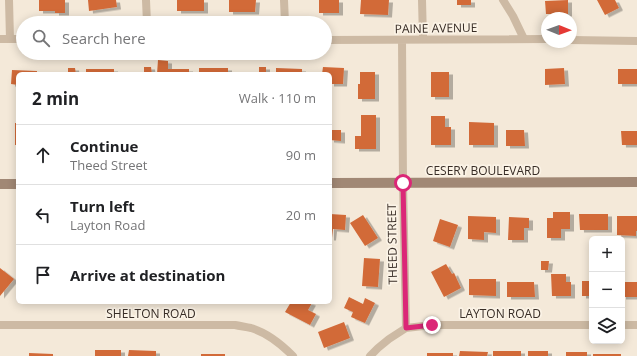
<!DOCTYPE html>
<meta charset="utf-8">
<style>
body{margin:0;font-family:"Open Sans",sans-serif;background:#f2f2f2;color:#202124}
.controls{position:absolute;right:12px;bottom:12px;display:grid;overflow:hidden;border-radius:6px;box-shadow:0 2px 10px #0003}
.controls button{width:36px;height:36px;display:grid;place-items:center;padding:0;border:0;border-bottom:1px solid #e0e0e0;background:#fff;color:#202124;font:20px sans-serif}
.compass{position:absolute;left:541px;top:12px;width:36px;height:36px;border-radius:50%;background:#fff;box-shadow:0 2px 10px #0003;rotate:91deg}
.stop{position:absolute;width:12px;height:12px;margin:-9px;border:3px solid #db2777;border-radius:50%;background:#fff}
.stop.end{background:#db2777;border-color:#fff;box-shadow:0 1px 4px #0008}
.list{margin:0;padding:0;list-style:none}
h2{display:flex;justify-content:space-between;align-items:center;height:52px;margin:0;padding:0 16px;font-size:17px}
h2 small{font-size:13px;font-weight:400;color:#757577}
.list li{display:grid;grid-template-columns:26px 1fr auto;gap:12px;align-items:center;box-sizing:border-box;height:60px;padding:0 16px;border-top:1px solid #e0e0e0}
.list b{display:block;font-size:15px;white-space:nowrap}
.list p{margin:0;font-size:13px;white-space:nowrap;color:#757577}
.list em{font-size:13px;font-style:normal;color:#757577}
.icon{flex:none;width:22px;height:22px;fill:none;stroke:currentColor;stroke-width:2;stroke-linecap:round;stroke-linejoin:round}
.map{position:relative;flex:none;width:637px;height:356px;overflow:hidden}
.search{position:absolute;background:#fff;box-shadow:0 2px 10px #0003;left:16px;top:16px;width:316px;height:44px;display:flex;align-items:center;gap:10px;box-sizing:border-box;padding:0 14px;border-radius:22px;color:#757577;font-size:15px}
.panel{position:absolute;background:#fff;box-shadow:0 2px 10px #0003;left:16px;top:72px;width:316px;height:232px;border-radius:6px}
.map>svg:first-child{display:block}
.building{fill:#d26a39;filter:url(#shadow)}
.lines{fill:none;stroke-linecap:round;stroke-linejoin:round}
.street{stroke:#cdbaa4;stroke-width:8}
.secondary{stroke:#a18875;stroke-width:10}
.route{stroke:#db2777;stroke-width:5}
.labels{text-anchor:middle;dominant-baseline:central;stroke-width:3.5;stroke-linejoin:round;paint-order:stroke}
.street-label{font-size:12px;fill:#382d26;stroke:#fbf3e6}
</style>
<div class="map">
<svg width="637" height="356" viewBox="0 0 637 356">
<defs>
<filter id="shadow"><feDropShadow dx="4" dy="2.5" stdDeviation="0" flood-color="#0004"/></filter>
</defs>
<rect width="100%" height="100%" fill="#f4e9d9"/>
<!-- building -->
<path class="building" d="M 39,0 L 65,0 L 65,13 L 55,13 L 55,11 L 39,11 Z
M 88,0 L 116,0 L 117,7 L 89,11 Z
M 177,0 L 204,0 L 204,11 L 177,11 Z
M 229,0 L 256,0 L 255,12 L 229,12 Z
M 319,0 L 339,0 L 339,13 L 319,13 Z
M 361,0 L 389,0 L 388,15 L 360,14 Z
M 457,0 L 471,0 L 471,5 L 457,5 Z
M 568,0 L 568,14 L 546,14 L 545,1 Z
M 597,0 L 615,0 L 619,8 L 605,15 Z
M 158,60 L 168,61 L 168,69 L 189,69 L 189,74 L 157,74 Z
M 144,67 L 151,67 L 152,74 L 144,74 Z
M 259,67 L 266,67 L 266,74 L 259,74 Z
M 323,67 L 344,68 L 343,84 L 330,84 L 330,74 L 322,74 Z
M 68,68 L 75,68 L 76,74 L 68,74 Z
M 199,68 L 228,68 L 228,74 L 199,74 Z
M 276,68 L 302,69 L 302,74 L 276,74 Z
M 564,68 L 565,84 L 545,85 L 545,69 Z
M 86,69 L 114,69 L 114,74 L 86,74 Z
M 618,69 L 637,69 L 637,84 L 618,84 Z
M 12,70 L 37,71 L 37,74 L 18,74 L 18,85 L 11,84 Z
M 360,72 L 375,72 L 375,99 L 358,99 L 358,84 L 360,84 Z
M 431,72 L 449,72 L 449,97 L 431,97 Z
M 361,115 L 376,115 L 376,149 L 355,149 L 355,136 L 361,136 Z
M 431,116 L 445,116 L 445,127 L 451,127 L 451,145 L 431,145 Z
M 469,122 L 494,123 L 494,145 L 469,145 Z
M 15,123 L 18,123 L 18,145 L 15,145 Z
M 330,130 L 341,130 L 341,141 L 330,140 Z
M 506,130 L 524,130 L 525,146 L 506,146 Z
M 621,131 L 637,131 L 637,145 L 622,145 Z
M 553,212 L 570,212 L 570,229 L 561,229 L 561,238 L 547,238 L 547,218 L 553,218 Z
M 330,214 L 346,215 L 345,230 L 333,229 L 332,238 L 330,238 Z
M 579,214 L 608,214 L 608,230 L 580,230 Z
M 363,215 L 378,238 L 365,246 L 350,223 Z
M 468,216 L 496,217 L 496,233 L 484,232 L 484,240 L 468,239 Z
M 617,216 L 637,216 L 637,231 L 636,231 L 636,236 L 617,235 Z
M 509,217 L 529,218 L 529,228 L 524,228 L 524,240 L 508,240 Z
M 440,219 L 458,225 L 450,247 L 433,241 Z
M 364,258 L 380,259 L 378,287 L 362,286 Z
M 541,261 L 549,261 L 548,270 L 541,270 Z
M 446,264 L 452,274 L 454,273 L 461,288 L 444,297 L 431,272 Z
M 0,268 L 14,279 L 0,296 Z
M 551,274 L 566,274 L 566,282 L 571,282 L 571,296 L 552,296 Z
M 469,279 L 496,279 L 496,296 L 469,295 Z
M 582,281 L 592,281 L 592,296 L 582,296 Z
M 507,282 L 534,282 L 535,297 L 507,297 Z
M 622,282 L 637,282 L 637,297 L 622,297 Z
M 349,297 L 363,304 L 365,298 L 375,303 L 365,323 L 351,317 L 353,312 L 344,308 Z
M 291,302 L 309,302 L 312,303 L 308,310 L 316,314 L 310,325 L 285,312 Z
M 344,322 L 350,338 L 324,348 L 318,332 Z
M 95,350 L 121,350 L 121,356 L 95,356 Z
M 129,350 L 156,351 L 156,356 L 128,356 Z
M 460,351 L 488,352 L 487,356 L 459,356 Z
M 493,351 L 521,351 L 521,356 L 493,356 Z
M 528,351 L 548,351 L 548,356 L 528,356 Z
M 566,352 L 587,352 L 587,356 L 566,356 Z
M 29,353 L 53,354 L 53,356 L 29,356 Z
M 427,353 L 453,353 L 453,356 L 427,356 Z
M 201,354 L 225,354 L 225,356 L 201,356 Z
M 593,354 L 621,354 L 621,356 L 593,356 Z"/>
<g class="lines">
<!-- street -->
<path class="street" d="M 9,0 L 10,39
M 146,0 L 147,23
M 284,0 L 285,23
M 422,0 L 423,39
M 503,0 L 513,16 L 524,39
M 0,39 L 23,39
M 325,40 L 547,39
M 402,40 L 403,183 L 406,328
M 571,40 L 637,41
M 0,325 L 235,325 C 240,326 246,327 251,328 C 268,333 281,344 293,356
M 622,325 L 637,325
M 370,356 L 378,348 L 389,339 L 406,328 L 432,325 L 592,325"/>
<!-- secondary -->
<path class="secondary" d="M 330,183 L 637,182
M 0,184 L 18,184"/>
</g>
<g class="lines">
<!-- route -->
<path class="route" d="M 403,183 L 406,328 L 432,325"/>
</g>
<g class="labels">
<!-- street labels -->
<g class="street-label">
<text transform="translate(436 28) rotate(-1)">PAINE AVENUE</text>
<text x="483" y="170">CESERY BOULEVARD</text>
<text transform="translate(392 244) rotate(-91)">THEED STREET</text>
<text x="151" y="313">SHELTON ROAD</text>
<text x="500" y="313">LAYTON ROAD</text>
</g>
</g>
</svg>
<div class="controls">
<button>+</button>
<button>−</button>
<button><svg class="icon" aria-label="layers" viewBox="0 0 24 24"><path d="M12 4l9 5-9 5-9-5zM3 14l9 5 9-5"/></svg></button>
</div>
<svg class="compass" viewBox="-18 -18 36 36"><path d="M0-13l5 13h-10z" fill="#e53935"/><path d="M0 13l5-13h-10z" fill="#757577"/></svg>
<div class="stop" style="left:403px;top:183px"></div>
<div class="stop end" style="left:432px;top:325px"></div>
<div class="search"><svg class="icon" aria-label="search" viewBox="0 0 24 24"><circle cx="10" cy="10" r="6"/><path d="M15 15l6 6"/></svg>Search here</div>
<section class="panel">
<h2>2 min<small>Walk · 110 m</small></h2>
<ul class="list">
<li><svg class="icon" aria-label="ahead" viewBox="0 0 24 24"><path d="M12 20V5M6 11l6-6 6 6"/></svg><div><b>Continue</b><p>Theed Street</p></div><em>90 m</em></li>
<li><svg class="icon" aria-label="left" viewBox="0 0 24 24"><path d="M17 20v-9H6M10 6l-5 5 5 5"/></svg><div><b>Turn left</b><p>Layton Road</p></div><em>20 m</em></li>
<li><svg class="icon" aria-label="arrive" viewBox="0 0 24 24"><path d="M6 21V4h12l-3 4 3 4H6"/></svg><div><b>Arrive at destination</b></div></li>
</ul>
</section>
</div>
